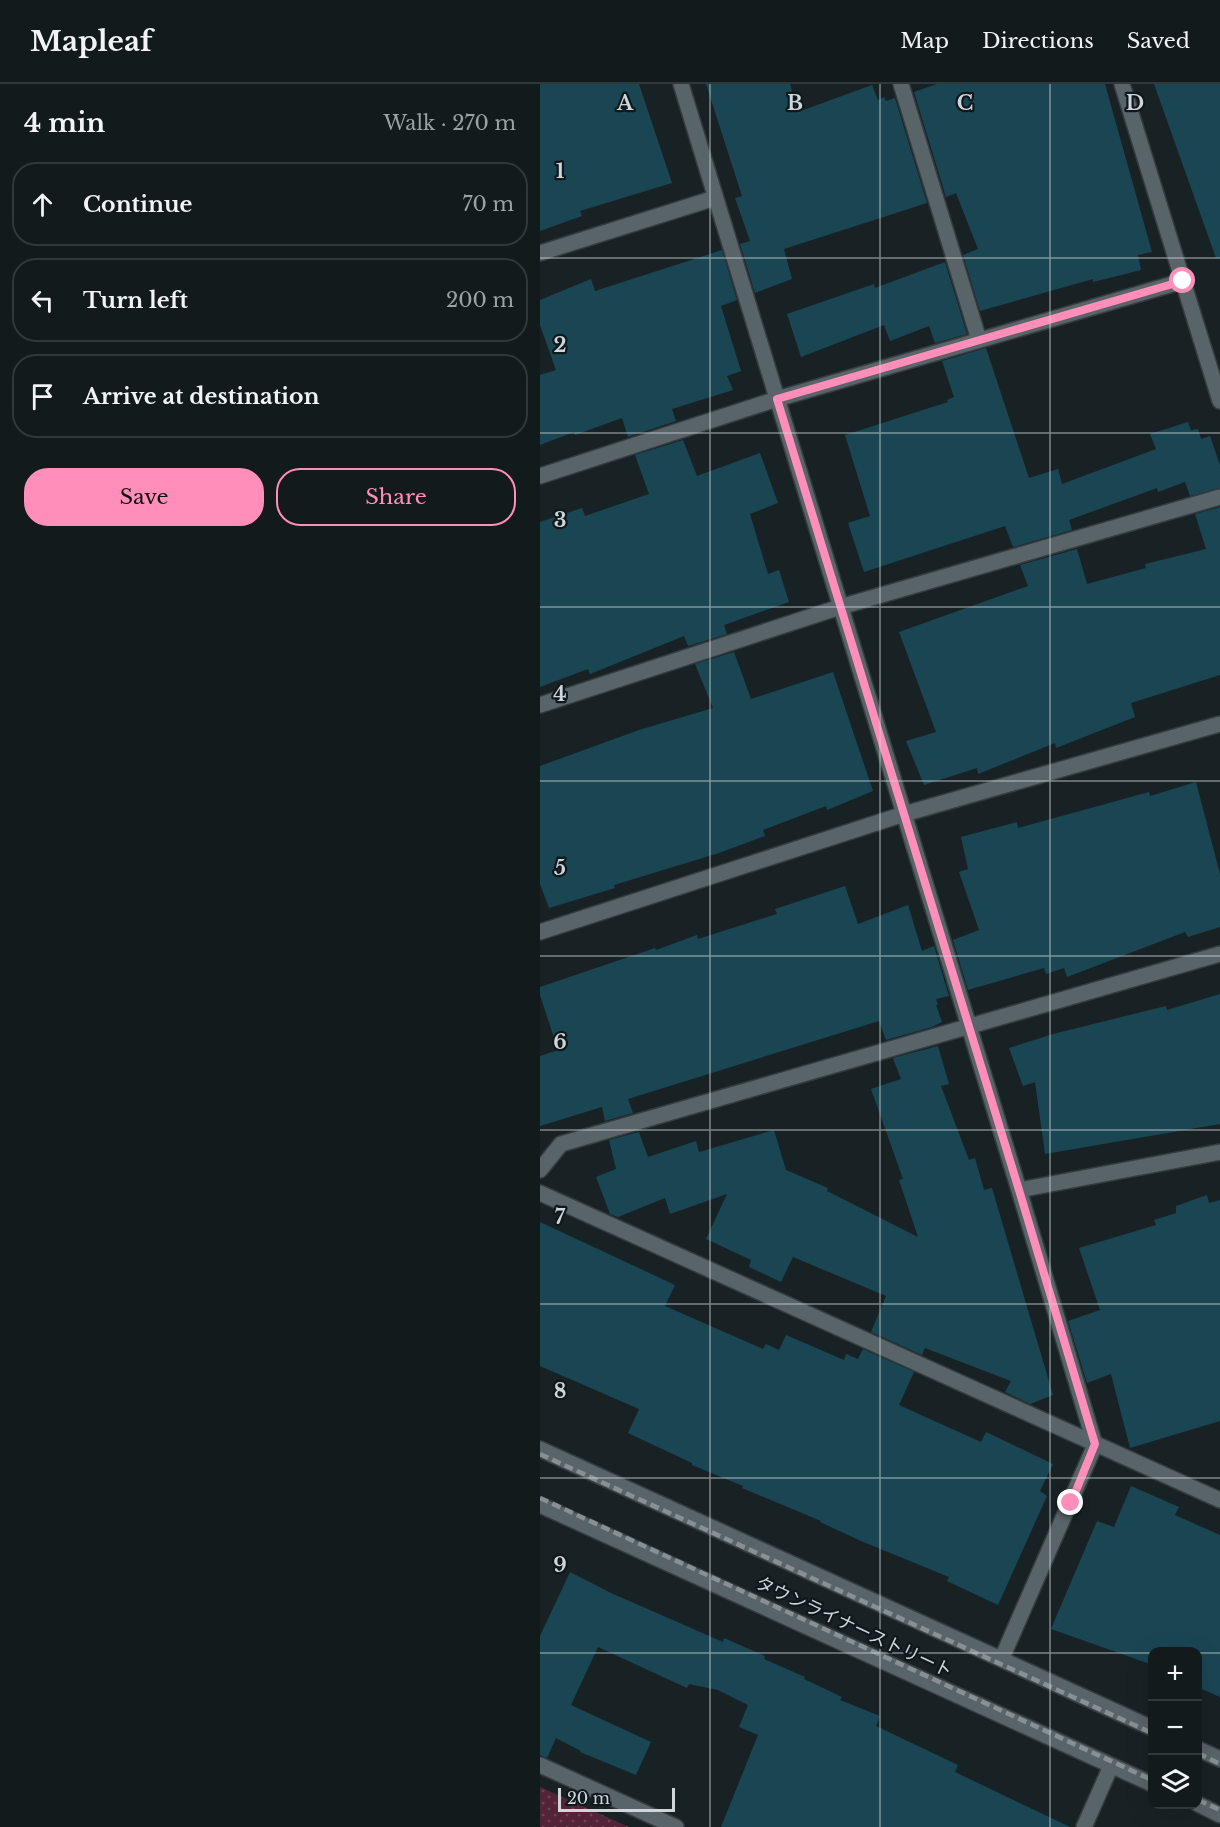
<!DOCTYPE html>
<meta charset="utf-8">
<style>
body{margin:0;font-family:"Libre Baskerville","Noto Sans JP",serif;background:#1b2325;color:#f1f3f6}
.controls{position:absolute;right:18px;bottom:18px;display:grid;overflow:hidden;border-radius:12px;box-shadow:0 6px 24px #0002}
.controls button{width:54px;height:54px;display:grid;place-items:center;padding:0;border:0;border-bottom:2px solid #31383b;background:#121a1c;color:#f1f3f6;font:30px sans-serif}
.scale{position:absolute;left:18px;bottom:15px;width:117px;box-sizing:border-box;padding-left:6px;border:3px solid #cfd5d8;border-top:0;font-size:16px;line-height:21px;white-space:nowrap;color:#cfd5d8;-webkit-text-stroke:4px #0f181c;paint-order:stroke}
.stop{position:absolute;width:18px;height:18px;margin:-14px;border:4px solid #ff8eba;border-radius:50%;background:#fff}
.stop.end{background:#ff8eba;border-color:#fff;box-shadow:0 2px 6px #0008}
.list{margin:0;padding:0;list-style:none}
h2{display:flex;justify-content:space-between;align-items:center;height:78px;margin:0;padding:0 24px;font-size:26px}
h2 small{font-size:20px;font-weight:400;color:#9ca1a3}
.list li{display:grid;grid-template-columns:39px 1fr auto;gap:18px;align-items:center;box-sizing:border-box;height:84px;margin:0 12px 12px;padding:0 12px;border:2px solid #31383b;border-radius:24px}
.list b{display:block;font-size:22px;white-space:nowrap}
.list em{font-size:20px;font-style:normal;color:#9ca1a3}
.actions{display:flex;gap:12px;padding:18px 24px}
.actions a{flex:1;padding:14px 0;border:2px solid #ff8eba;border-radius:24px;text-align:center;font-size:21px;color:#ff8eba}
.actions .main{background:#ff8eba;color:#111}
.icon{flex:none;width:33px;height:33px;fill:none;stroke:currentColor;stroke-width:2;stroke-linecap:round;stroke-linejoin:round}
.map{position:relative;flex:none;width:680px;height:1743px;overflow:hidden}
header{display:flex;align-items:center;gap:36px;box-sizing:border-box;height:84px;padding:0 30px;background:#121a1c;border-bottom:2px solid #31383b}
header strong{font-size:28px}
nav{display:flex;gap:33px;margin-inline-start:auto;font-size:21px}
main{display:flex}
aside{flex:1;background:#121a1c}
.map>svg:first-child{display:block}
.green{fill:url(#green-dots)}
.building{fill:#1a4654}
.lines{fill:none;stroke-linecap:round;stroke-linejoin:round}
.street-casing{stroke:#353b3e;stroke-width:18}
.secondary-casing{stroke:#353b3e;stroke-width:18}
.street{stroke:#596468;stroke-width:15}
.secondary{stroke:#596468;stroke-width:15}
.rail{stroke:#889093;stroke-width:4.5;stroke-dasharray:9 4.5;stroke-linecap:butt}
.route{stroke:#ff8eba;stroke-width:8}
.grid{fill:none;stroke:#cfd5d8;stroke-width:1.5;stroke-opacity:0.55}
.labels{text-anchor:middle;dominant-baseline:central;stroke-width:4.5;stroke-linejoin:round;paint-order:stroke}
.street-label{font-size:18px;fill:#cfd5d8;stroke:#0f181c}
.grid-label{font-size:20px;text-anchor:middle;font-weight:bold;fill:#cfd5d8;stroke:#0f181c;stroke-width:4.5;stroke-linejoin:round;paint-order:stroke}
</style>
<header>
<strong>Mapleaf</strong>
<nav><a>Map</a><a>Directions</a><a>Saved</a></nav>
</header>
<main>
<aside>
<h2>4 min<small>Walk · 270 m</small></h2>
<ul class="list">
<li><svg class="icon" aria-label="ahead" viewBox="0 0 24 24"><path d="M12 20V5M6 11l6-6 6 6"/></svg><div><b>Continue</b></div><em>70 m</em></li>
<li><svg class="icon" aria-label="left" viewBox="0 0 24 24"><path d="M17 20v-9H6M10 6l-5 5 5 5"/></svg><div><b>Turn left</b></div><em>200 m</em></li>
<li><svg class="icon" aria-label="arrive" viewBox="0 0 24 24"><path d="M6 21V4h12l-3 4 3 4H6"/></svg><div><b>Arrive at destination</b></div></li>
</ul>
<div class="actions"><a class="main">Save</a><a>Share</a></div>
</aside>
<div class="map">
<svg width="680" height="1743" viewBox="0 0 680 1743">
<defs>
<pattern id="green-dots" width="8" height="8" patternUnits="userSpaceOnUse" patternTransform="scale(1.5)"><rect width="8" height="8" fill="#532437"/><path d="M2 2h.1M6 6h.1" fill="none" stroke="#6b4353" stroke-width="1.8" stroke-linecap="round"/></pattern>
</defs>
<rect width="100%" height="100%" fill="#182225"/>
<!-- green -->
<path class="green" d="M 0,1703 L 89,1743 L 0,1743 Z"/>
<!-- building -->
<path class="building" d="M 0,0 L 99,0 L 132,99 L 40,127 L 42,132 L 0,147 Z
M 166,0 L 250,0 L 258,28 L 332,1 L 338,16 L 344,13 L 346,17 L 355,14 L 387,119 L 244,165 L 252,195 L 215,209 L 200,160 L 210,157 L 195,114 L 202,112 Z
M 397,0 L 565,0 L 612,168 L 598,171 L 601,186 L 553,198 L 553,195 L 440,227 L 423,171 L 438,165 L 416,109 L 406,113 L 374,8 Z
M 614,0 L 680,0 L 680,174 L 676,174 Z
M 182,166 L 197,216 L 181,222 L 201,287 L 187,292 L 193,306 L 132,325 L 136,337 L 88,353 L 82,334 L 35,351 L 34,348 L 0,361 L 0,291 L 16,286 L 0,241 L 0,216 L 51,195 L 55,207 Z
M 405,178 L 427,250 L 395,259 L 389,242 L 350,257 L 344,241 L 261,273 L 247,230 L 334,200 L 335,204 Z
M 446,264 L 489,394 L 518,385 L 522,400 L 616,365 L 610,350 L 648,338 L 651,346 L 658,345 L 661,355 L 670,352 L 680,381 L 680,404 L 650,412 L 645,398 L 618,408 L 617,404 L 529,436 L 532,446 L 473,463 L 465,442 L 324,488 L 308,439 L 330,432 L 305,351 L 408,318 L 407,316 L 414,313 L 402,277 Z
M 143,356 L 157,392 L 220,369 L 238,419 L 210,430 L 228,490 L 239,486 L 249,518 L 184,541 L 187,550 L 148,562 L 144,552 L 50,590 L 48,585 L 0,603 L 0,438 L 42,424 L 45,432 L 109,410 L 95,371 Z
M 680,423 L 680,591 L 591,619 L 595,633 L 516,664 L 515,659 L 438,690 L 437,684 L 384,701 L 366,657 L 396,648 L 359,548 L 488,502 L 480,481 L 537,465 L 547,500 L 606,484 L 605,480 L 666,465 L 655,430 Z
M 194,568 L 211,615 L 293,588 L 333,707 L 287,726 L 286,722 L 223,746 L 225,752 L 179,769 L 74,801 L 75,804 L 9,824 L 0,800 L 0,682 L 99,646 L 173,624 L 155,580 Z
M 656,698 L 680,790 L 680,843 L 648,853 L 645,848 L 527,893 L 524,884 L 506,890 L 504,884 L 428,906 L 413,856 L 439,846 L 419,788 L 428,785 L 421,753 L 477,738 L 478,744 L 609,708 L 610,712 Z
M 305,802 L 318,840 L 368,821 L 382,867 L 394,862 L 409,912 L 396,915 L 398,921 L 396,921 L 402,938 L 392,943 L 346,956 L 339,937 L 88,1015 L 93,1029 L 65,1037 L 62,1023 L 0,1042 L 0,972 L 18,966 L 0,911 L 0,903 L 115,864 L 116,866 L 157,851 L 158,855 L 237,830 L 235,825 Z
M 680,910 L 680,1040 L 505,1070 L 495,998 L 483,1002 L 469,964 L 513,950 L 626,922 L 627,926 Z
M 398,962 L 409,1000 L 401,1002 L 429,1076 L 435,1074 L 444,1106 L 452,1104 L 513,1311 L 490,1320 L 465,1308 L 471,1297 L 385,1264 L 382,1271 L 331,1248 L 346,1212 L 253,1173 L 241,1198 L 209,1183 L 211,1176 L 166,1155 L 187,1110 L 130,1130 L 125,1114 L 78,1133 L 70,1130 L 56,1093 L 76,1085 L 69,1056 L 99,1048 L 108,1073 L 156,1057 L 159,1068 L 234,1046 L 246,1086 L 288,1104 L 287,1107 L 378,1153 L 359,1096 L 363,1095 L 331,1005 L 361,995 L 353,974 Z
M 667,1111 L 669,1119 L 680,1116 L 680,1337 L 590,1364 L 571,1290 L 547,1299 L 528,1237 L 560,1226 L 539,1164 L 616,1141 L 614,1136 L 636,1129 L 636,1122 Z
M 0,1138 L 135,1201 L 125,1222 L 223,1265 L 226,1260 L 239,1266 L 246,1251 L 304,1276 L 306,1270 L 318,1275 L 323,1265 L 374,1288 L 359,1321 L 441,1358 L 446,1348 L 513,1380 L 500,1407 L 507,1412 L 458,1521 L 407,1497 L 409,1493 L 321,1457 L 280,1438 L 281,1437 L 202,1404 L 203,1402 L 152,1381 L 152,1379 L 88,1349 L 99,1325 L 0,1282 Z
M 591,1402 L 639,1423 L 635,1431 L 680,1451 L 680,1613 L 657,1603 L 657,1568 L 612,1568 L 612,1580 L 610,1580 L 511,1545 L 557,1437 L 574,1443 Z
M 30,1488 L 71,1509 L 183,1558 L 184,1554 L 225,1572 L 224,1575 L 265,1593 L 264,1595 L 302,1613 L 300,1616 L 340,1632 L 336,1642 L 418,1681 L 415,1688 L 530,1743 L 181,1743 L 218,1651 L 199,1643 L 208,1621 L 178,1606 L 149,1600 L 147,1604 L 58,1563 L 31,1621 L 111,1658 L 96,1691 L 40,1668 L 41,1667 L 16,1654 L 7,1674 L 0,1671 L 0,1552 Z"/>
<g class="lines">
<defs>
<path id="street" d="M 141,0 L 479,1106 L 555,1361 L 462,1574
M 361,0 L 439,256
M 582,0 L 680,317
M 0,169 L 175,114
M 0,392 L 237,315 L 643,197
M 0,621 L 300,523 L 680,413
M 0,848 L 364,730 L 680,640
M 0,1086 L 21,1060 L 680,870
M 479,1106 L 680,1068
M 0,1109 L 680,1416
M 0,1681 L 136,1743
M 544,1743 L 571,1682"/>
<path id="secondary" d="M 0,1365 L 612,1644
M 0,1421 L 612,1700
M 658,1665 L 680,1675
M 658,1720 L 680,1731"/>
</defs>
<!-- street casing -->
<use href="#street" class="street-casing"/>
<!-- secondary casing -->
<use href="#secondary" class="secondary-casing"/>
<!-- street -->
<use href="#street" class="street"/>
<!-- secondary -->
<use href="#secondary" class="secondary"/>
<!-- rail -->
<path class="rail" d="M 0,1370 L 612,1649
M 0,1414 L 612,1696
M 658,1669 L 680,1680
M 658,1716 L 680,1726"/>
</g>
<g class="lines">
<!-- route -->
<path class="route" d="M 531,1419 L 555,1360 L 479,1106 L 237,315 L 643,197"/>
</g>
<!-- grid -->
<path class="grid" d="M 170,0 L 170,1743M 340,0 L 340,1743M 510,0 L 510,1743M 0,174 L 680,174M 0,349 L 680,349M 0,523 L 680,523M 0,697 L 680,697M 0,872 L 680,872M 0,1046 L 680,1046M 0,1220 L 680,1220M 0,1394 L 680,1394M 0,1569 L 612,1569M 658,1569 L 680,1569"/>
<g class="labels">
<!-- street labels -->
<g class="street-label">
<text transform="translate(314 1543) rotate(25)">タウンライナーストリート</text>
</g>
</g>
<g class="grid-label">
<text x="85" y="26">A</text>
<text x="255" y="26">B</text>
<text x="425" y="26">C</text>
<text x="595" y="26">D</text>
<text x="20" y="94">1</text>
<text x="20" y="268">2</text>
<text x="20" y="443">3</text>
<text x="20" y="617">4</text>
<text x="20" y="791">5</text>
<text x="20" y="965">6</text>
<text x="20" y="1140">7</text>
<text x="20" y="1314">8</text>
<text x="20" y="1488">9</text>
</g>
</svg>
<div class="controls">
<button>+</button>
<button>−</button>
<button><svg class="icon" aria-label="layers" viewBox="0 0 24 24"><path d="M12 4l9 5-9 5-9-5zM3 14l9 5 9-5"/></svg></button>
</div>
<div class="scale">20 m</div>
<div class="stop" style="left:643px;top:197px"></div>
<div class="stop end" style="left:531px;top:1419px"></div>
</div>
</main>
